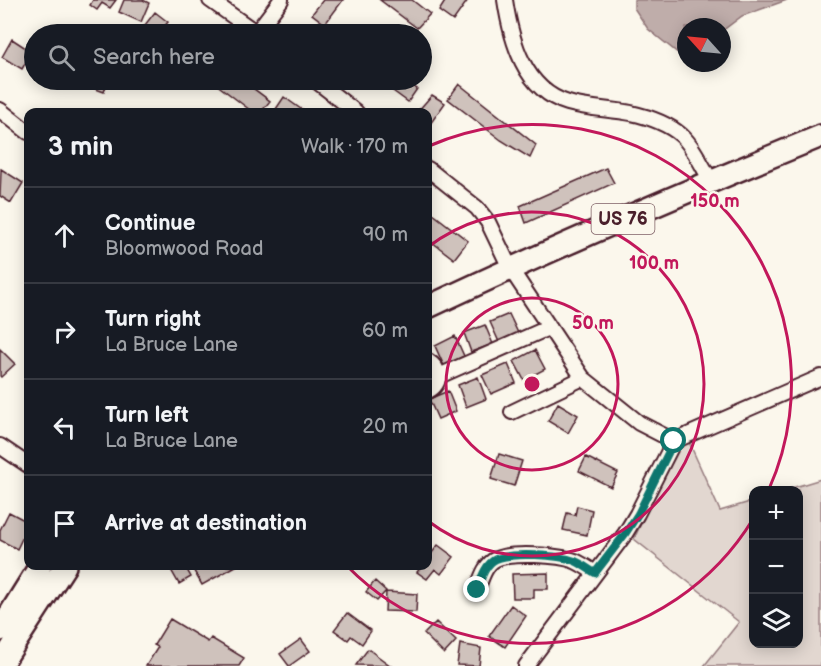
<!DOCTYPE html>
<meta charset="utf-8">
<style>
body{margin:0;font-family:"Balsamiq Sans",sans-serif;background:#20242c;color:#f1f3f6}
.controls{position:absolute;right:18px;bottom:18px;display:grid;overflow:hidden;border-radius:12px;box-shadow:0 3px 15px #0003}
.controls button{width:54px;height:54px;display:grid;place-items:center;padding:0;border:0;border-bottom:2px solid #363941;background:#171b24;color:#f1f3f6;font:30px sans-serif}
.compass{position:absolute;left:677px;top:18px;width:54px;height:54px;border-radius:50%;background:#171b24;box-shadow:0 3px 15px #0003;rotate:297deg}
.stop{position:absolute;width:18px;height:18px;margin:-14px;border:4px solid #0f766e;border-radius:50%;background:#fff}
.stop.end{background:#0f766e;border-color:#fff;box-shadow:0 2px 6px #0008}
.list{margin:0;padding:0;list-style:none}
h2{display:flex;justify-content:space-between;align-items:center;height:78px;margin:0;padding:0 24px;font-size:26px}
h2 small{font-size:20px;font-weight:400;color:#9ea1a6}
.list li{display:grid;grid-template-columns:39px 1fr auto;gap:18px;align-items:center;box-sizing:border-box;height:96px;padding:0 24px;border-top:2px solid #363941}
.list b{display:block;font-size:22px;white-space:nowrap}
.list p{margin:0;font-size:20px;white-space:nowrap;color:#9ea1a6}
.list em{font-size:20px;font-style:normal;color:#9ea1a6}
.icon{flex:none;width:33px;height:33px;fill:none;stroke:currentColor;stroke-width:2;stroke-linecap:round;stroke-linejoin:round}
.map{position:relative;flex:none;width:821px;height:666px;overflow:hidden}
.search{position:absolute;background:#171b24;box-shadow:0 3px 15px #0003;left:24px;top:24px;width:408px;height:66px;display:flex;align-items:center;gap:15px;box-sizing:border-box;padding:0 21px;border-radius:33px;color:#9ea1a6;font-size:22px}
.panel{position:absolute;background:#171b24;box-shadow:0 3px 15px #0003;left:24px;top:108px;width:408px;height:462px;border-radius:12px}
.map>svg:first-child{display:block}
.green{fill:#e2d7d0;stroke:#967b7e;stroke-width:1.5}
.water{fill:#bfadaa;stroke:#907477;stroke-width:1.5}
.building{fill:#cfc2bc;stroke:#4a1f2b;stroke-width:1.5}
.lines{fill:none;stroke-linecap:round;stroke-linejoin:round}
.minor-casing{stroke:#4a1f2b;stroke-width:18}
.primary-casing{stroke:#4a1f2b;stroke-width:26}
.minor{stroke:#fbf7ec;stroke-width:14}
.primary{stroke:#fbf7ec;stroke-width:21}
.route{stroke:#0f766e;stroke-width:8}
.ring{fill:none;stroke:#c2185b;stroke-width:3}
.labels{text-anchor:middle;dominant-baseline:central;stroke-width:5;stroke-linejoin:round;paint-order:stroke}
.shield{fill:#fbf7ec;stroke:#7f6065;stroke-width:1.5}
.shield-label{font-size:18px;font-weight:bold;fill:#4a1f2b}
.centre{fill:#c2185b;stroke:#fbf7ec;stroke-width:3}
.ring-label{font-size:18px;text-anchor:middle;font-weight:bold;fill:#c2185b;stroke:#fbf7ec;stroke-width:5;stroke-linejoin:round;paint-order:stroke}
</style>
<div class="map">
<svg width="821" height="666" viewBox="0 0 821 666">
<rect width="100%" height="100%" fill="#fbf7ec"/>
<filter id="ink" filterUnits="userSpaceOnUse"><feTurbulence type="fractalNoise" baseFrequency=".0167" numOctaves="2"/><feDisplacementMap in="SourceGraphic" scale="12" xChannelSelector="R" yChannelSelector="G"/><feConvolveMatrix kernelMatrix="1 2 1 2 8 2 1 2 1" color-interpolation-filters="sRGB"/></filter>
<g filter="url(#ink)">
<!-- green -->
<path class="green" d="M 689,442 L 720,511 L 753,501 L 754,644 L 798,644 L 798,490 L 785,490 L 821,479 L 821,666 L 704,666 L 739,622 L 634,539 L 673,454 Z"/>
<!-- water -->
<path class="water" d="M 634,0 L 787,0 L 742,16 L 722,31 L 722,27 L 686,27 L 686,54 L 679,54 L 648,29 L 634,8 Z"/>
<!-- building -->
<path class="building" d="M 93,0 L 116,0 L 110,8 L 102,3 L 97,10 L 90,5 Z
M 124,0 L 143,0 L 149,3 L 141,22 L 119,12 Z
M 323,0 L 343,0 L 325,24 L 312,14 Z
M 380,0 L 412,0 L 430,14 L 417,28 Z
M 446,0 L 468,0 L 453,21 L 439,11 Z
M 155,12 L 168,22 L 158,34 L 138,34 Z
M 12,39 L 32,52 L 22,69 L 2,57 Z
M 91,80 L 108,80 L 104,92 L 88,86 Z
M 220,80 L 242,80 L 270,101 L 261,112 L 248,112 L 250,110 L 216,84 Z
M 378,80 L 405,80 L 417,89 L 408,102 Z
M 459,84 L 536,145 L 530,158 L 501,140 L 448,99 Z
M 432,95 L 445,103 L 428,127 L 428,112 L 417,112 Z
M 284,97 L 305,112 L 274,112 Z
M 606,168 L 614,183 L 526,223 L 520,206 Z
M 1,169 L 23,183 L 11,203 L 0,196 Z
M 428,210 L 468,241 L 454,259 L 428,239 Z
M 509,314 L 518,333 L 499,342 L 490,322 Z
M 485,325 L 493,344 L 471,352 L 464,333 Z
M 455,336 L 464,356 L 444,366 L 435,346 Z
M 0,349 L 15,364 L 1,377 L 0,376 Z
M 535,350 L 545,369 L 524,380 L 514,361 Z
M 508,364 L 516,383 L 491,394 L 482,375 Z
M 478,377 L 486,399 L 466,407 L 458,385 Z
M 448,391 L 456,411 L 438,419 L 429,399 Z
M 558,403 L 578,415 L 568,433 L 548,421 Z
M 499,454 L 522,461 L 514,486 L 491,479 Z
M 586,457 L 618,473 L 611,487 L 579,471 Z
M 577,506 L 592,510 L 587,535 L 563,530 L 567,513 L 575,515 Z
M 9,512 L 28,522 L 28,526 L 17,549 L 0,540 L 0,530 Z
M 438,545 L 454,557 L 441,574 L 435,569 L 427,579 L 417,572 L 422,566 L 428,566 L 428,558 Z
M 174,566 L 190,566 L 186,568 L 191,577 L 179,584 L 170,568 Z
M 191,566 L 236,566 L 202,585 Z
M 548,573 L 548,589 L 534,589 L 534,598 L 513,598 L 512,574 Z
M 375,581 L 386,591 L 377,601 L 366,592 Z
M 386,592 L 417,594 L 416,612 L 385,611 Z
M 511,605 L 526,616 L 505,647 L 489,636 Z
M 347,613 L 371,631 L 362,644 L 351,636 L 348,640 L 334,630 Z
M 170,619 L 208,642 L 211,638 L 244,658 L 239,666 L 146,666 L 158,647 L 154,645 Z
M 436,622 L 456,641 L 444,654 L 424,634 Z
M 301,639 L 310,651 L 289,666 L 280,654 Z
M 460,644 L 481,648 L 479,666 L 457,665 Z
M 368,649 L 391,666 L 356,665 Z"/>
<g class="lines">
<defs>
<path id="minor" d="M 210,0 L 258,34
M 505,0 C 511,40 524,90 568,103 C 588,109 610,109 631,113 C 649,117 667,123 681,135 C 694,147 702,166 711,181
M 256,33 L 281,0
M 315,80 L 356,112
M 0,110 L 28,132
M 428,169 L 477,208 L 488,222 L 510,268 L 583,378 L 639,423 L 674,441
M 428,361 C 441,369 442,383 428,391
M 439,376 L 548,328
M 512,412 L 583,378
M 674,441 L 821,377
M 0,446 L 28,465
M 477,590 C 481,579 485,564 496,559 C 512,552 559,555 575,561 C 582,564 589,569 595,573
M 526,666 L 625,534 L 637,514 L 674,441"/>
<path id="primary" d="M 428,307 C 557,246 689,190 821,136
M 0,630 L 40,566
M 0,666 L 65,566"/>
</defs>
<!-- minor casing -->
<use href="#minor" class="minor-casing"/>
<!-- primary casing -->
<use href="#primary" class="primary-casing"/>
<!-- minor -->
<use href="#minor" class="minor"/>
<!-- primary -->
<use href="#primary" class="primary"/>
</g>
</g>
<g class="lines" filter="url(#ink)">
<!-- route -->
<path class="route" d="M 477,590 C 481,579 485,564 496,559 C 512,552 559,555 575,561 C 582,564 588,569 595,573 L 625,534 L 638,514 L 674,441"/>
</g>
<!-- distance rings -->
<g class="ring">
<circle cx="532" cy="384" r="86"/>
<path d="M428 247A172 172 0 1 1 428 521"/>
<path d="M753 519A259 259 0 0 1 347 566M429 146A259 259 0 0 1 769 489"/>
</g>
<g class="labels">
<!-- shield labels -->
<rect class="shield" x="591.5" y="204" width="63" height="30" rx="4.5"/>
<g class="shield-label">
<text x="623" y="219">US 76</text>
</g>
</g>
<circle cx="532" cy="384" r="9" class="centre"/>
<g class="ring-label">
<text x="715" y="207">150 m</text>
<text x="654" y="269">100 m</text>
<text x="593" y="329">50 m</text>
</g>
</svg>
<div class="controls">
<button>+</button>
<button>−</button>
<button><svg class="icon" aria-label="layers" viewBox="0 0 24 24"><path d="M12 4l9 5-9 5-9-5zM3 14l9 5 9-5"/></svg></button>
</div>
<svg class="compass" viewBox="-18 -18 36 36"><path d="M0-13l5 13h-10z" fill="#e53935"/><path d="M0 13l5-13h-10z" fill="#9ea1a6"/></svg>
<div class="stop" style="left:674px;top:441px"></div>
<div class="stop end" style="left:477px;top:590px"></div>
<div class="search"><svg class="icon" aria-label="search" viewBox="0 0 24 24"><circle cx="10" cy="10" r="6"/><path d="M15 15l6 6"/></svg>Search here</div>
<section class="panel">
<h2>3 min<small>Walk · 170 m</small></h2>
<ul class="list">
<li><svg class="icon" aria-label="ahead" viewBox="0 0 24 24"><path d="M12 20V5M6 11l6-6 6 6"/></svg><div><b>Continue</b><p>Bloomwood Road</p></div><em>90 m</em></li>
<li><svg class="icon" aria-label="right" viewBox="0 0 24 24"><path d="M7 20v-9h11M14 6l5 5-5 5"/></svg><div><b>Turn right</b><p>La Bruce Lane</p></div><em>60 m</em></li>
<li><svg class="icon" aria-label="left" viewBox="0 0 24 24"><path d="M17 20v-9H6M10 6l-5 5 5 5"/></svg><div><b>Turn left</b><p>La Bruce Lane</p></div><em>20 m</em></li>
<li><svg class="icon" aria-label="arrive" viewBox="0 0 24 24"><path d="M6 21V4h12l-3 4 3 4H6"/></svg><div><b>Arrive at destination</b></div></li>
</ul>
</section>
</div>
